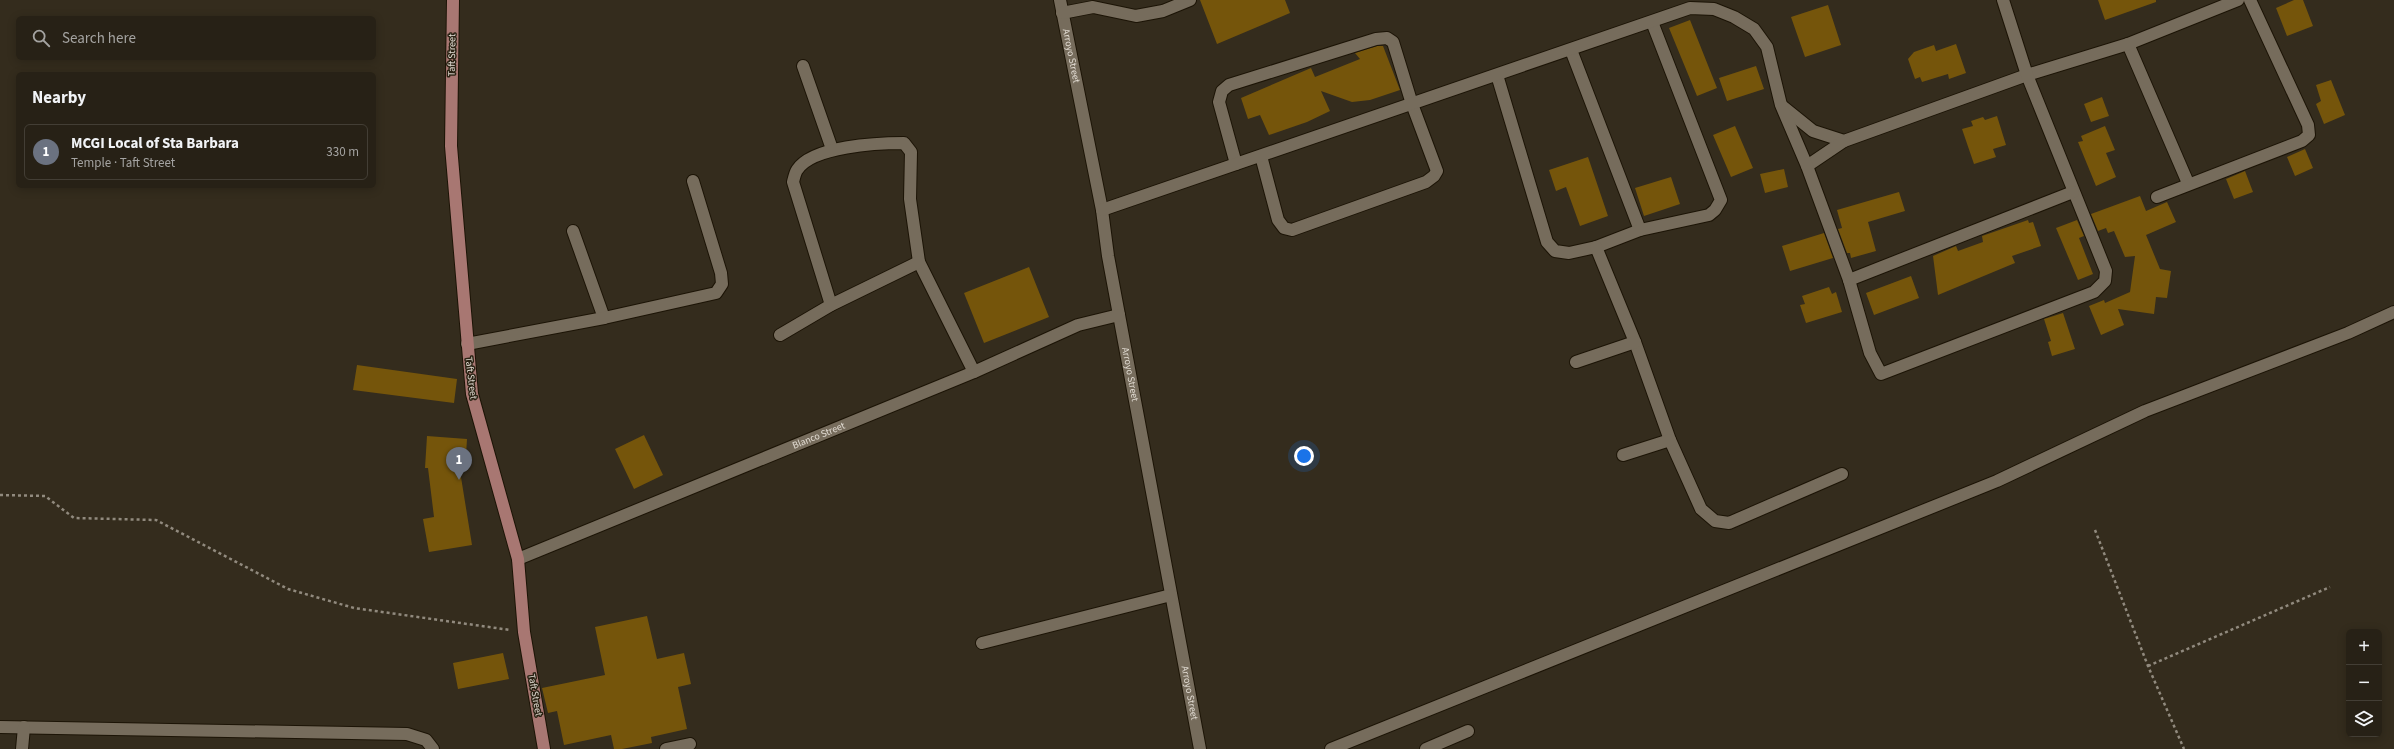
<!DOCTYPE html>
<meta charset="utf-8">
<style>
body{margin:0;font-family:"Source Sans 3",sans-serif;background:#332e23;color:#f1f3f6}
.controls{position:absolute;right:12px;bottom:12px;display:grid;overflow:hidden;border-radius:6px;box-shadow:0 2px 10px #0003}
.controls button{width:36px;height:36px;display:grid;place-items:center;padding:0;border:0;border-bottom:1px solid #433e35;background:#272116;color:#f1f3f6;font:20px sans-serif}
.you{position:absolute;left:1304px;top:456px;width:14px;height:14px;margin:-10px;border:3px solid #fff;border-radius:50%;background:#1a73e8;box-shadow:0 0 0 6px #1a73e833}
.badge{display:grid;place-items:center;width:26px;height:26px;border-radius:50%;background:#8c9099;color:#fff;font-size:13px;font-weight:700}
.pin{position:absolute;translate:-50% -33px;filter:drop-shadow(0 1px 2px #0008)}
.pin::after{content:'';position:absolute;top:21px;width:14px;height:12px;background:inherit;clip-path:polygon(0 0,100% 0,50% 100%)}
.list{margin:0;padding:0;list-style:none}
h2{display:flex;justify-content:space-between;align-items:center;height:52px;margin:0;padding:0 16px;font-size:17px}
h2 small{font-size:13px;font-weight:400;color:#a4a3a1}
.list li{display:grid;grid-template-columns:26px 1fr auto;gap:12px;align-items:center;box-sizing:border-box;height:56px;margin:0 8px 8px;padding:0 8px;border:1px solid #433e35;border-radius:6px}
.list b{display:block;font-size:15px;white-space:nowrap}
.list p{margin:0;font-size:13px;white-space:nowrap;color:#a4a3a1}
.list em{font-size:13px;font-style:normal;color:#a4a3a1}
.icon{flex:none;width:22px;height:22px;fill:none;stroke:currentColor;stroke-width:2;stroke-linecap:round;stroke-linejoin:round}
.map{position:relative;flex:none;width:2394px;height:749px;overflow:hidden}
.search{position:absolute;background:#272116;box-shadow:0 2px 10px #0003;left:16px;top:16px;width:360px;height:44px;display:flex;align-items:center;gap:10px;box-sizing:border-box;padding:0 14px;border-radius:6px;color:#a4a3a1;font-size:15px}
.panel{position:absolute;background:#272116;box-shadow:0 2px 10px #0003;left:16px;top:72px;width:360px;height:116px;border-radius:6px}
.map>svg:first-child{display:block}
.building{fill:#75550b}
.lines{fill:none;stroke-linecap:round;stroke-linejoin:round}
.minor-casing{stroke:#1c1406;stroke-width:14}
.major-casing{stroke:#1c1406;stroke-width:14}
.path{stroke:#918a7e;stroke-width:2.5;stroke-dasharray:3 3;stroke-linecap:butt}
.minor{stroke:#766c5c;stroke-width:12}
.major{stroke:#a87772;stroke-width:12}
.labels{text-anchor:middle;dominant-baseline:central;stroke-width:3;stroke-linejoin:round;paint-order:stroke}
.street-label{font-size:10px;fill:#e2dcd3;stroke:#2a2213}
</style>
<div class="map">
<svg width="2394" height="749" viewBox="0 0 2394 749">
<rect width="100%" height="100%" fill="#342c1d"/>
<!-- building -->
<path class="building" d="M 1200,0 L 1285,0 L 1290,13 L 1217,44 Z
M 2098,0 L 2156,0 L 2156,2 L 2105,20 Z
M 2294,0 L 2303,0 L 2313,26 L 2287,36 L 2276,8 Z
M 1828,5 L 1841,45 L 1805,57 L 1791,17 Z
M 1690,20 L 1717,88 L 1697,96 L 1669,28 Z
M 1956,44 L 1966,73 L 1949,79 L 1948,74 L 1922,82 L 1920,77 L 1915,79 L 1908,59 L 1914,52 L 1934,45 L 1936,51 Z
M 1377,46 L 1383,46 L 1400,90 L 1370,100 L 1352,102 L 1321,91 L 1330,111 L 1307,122 L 1269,135 L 1260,115 L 1248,119 L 1241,98 L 1311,68 L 1315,77 L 1360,59 L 1355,53 Z
M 1756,66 L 1764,89 L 1727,101 L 1719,78 Z
M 2331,80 L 2345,115 L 2324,124 L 2316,104 L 2321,101 L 2316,85 Z
M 2102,97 L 2109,116 L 2091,122 L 2084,104 Z
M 1997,116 L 2006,145 L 1993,149 L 1996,157 L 1974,164 L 1962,129 L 1973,126 L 1971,121 L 1983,117 L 1985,120 Z
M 1735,126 L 1753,168 L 1731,177 L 1713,135 Z
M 2105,126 L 2115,150 L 2106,153 L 2116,177 L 2096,186 L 2078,142 L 2083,141 L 2081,136 Z
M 2305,149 L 2313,168 L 2295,176 L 2287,157 Z
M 1588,157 L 1608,216 L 1580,226 L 1566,187 L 1556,191 L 1549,170 Z
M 1784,169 L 1788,187 L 1765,193 L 1760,174 Z
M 2245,171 L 2253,192 L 2234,199 L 2226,179 Z
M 1671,177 L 1680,204 L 1644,216 L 1635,188 Z
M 1899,192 L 1905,211 L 1868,222 L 1876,251 L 1851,258 L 1850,253 L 1847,253 L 1838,229 L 1842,228 L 1837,210 Z
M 2140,196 L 2146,211 L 2167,202 L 2176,222 L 2146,235 L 2160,269 L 2171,271 L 2167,298 L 2156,297 L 2154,314 L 2118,309 L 2124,325 L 2101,335 L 2089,306 L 2104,300 L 2105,303 L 2130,292 L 2135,256 L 2125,257 L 2114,231 L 2108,233 L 2106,228 L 2098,231 L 2091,214 Z
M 2028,220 L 2029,223 L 2033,222 L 2041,246 L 2012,256 L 2015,263 L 1938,295 L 1933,256 L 1956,246 L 1958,251 L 1983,242 L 1982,236 Z
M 2077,220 L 2084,236 L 2079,238 L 2093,274 L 2078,280 L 2056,228 Z
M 1824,233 L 1833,258 L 1790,271 L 1782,246 Z
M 1029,267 L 1049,317 L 984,343 L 964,293 Z
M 1911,276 L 1919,298 L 1874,315 L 1866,293 Z
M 1829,287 L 1832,294 L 1836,292 L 1842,312 L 1806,323 L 1800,305 L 1805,304 L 1802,296 Z
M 2063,313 L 2075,349 L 2052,356 L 2048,342 L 2051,341 L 2044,319 Z
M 357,365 L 457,379 L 454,403 L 353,390 Z
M 644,435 L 663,475 L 634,489 L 615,449 Z
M 427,436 L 467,439 L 465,471 L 460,471 L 472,545 L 429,552 L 423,519 L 434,517 L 428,468 L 425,468 Z
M 647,616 L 657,659 L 684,653 L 691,684 L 678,687 L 687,729 L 651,737 L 652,743 L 622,749 L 614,749 L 611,735 L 564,745 L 557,711 L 548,713 L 542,688 L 605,675 L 595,627 Z
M 503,653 L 509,679 L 458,689 L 453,663 Z"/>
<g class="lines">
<defs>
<g id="minor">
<path id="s1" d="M 1060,0 L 1102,210 L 1108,256 L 1200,749"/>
<path d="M 1062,13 L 1093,7 L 1136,16 L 1163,11 L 1190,0"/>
<path d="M 2128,44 L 2188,183"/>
<path d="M 1571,50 L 1640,230"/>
<path d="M 803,66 L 832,149"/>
<path d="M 1497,75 L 1547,242 L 1555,251 L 1569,253 L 1596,247 L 1640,230 L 1709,215 L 1715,210 L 1721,200 L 1652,22"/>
<path d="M 1782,106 L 1813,131 L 1844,141 L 2027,75 L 2128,44 L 2238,0"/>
<path d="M 1236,164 L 1219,102 L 1222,91 L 1229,85 L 1376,39 L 1387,38 L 1393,42 L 1412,104 L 1437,171 L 1434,176 L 1426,182 L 1292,230 L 1284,228 L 1278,220 L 1261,156"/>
<path d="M 1807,166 L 1844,141"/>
<path d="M 2157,197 L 2302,141 L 2309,135 L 2308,125 L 2250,0"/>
<path d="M 1102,210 L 1690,8 L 1714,9 L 1734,17 L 1754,29 L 1767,47 L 1781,105 L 1807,166 L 1849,280 L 1870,353 L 1881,374 L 2094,292 L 2105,281 L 2106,271 L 2027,75 L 2003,0"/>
<path d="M 573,231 L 604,318"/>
<path d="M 1596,247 L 1635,342 L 1670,440 L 1701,509 L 1715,521 L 1729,523 L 1842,474"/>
<path d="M 1849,280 L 2073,192"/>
<path d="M 831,305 L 793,182 C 794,178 795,173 797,170 C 812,146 878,143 904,143 L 911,152 L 910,199 L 919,262 L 974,372"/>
<path d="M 780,335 L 831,305 L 919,262"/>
<path d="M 467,344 L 604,318 L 716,293 L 722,284 L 721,273 L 693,181"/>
<path d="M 1576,362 L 1635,342"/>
<path d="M 1623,455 L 1670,440"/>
<path id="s2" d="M 518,559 L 974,372 L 1078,325 L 1119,315"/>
<path d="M 982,643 L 1171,595"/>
<path d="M 0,727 L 407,734 L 426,740 L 433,749"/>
<path d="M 22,749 L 24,727"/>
<path d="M 666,749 L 690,744"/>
<path d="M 1331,749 L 1997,481 L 2145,411 L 2348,333 L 2394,312"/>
<path d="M 1426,749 L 1468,731"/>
</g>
<path id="major" d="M 453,0 L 451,146 L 472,394 L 518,559 L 524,632 L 544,749"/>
</defs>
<!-- minor casing -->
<use href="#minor" class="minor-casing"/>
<!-- major casing -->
<use href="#major" class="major-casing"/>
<!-- path -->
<path class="path" d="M 0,495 L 45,496 L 74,518 L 156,520 L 288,589 L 354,608 L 510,630
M 2095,530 L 2148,666 L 2184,749
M 2148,666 L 2330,587"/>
<!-- minor -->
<use href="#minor" class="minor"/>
<!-- major -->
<use href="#major" class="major"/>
</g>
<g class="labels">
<!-- street labels -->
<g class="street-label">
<text transform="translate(452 55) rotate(-89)">Taft Street</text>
<text stroke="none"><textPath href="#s1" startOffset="57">Arroyo Street</textPath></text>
<text stroke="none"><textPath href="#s1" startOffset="381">Arroyo Street</textPath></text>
<text transform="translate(471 378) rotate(83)">Taft Street</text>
<text stroke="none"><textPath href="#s2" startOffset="325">Blanco Street</textPath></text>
<text stroke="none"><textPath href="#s1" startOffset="705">Arroyo Street</textPath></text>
<text transform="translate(535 695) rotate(80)">Taft Street</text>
</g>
</g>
</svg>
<div class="controls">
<button>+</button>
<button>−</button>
<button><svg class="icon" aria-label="layers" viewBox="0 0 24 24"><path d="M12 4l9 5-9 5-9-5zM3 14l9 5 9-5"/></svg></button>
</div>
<div class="you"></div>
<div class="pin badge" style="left:459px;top:480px;background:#6b7280">1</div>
<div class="search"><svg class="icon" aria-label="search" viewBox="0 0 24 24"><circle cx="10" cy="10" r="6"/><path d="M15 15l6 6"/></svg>Search here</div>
<section class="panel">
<h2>Nearby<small></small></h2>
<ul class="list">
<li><span class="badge" style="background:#6b7280">1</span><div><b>MCGI Local of Sta Barbara</b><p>Temple · Taft Street</p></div><em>330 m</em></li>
</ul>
</section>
</div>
